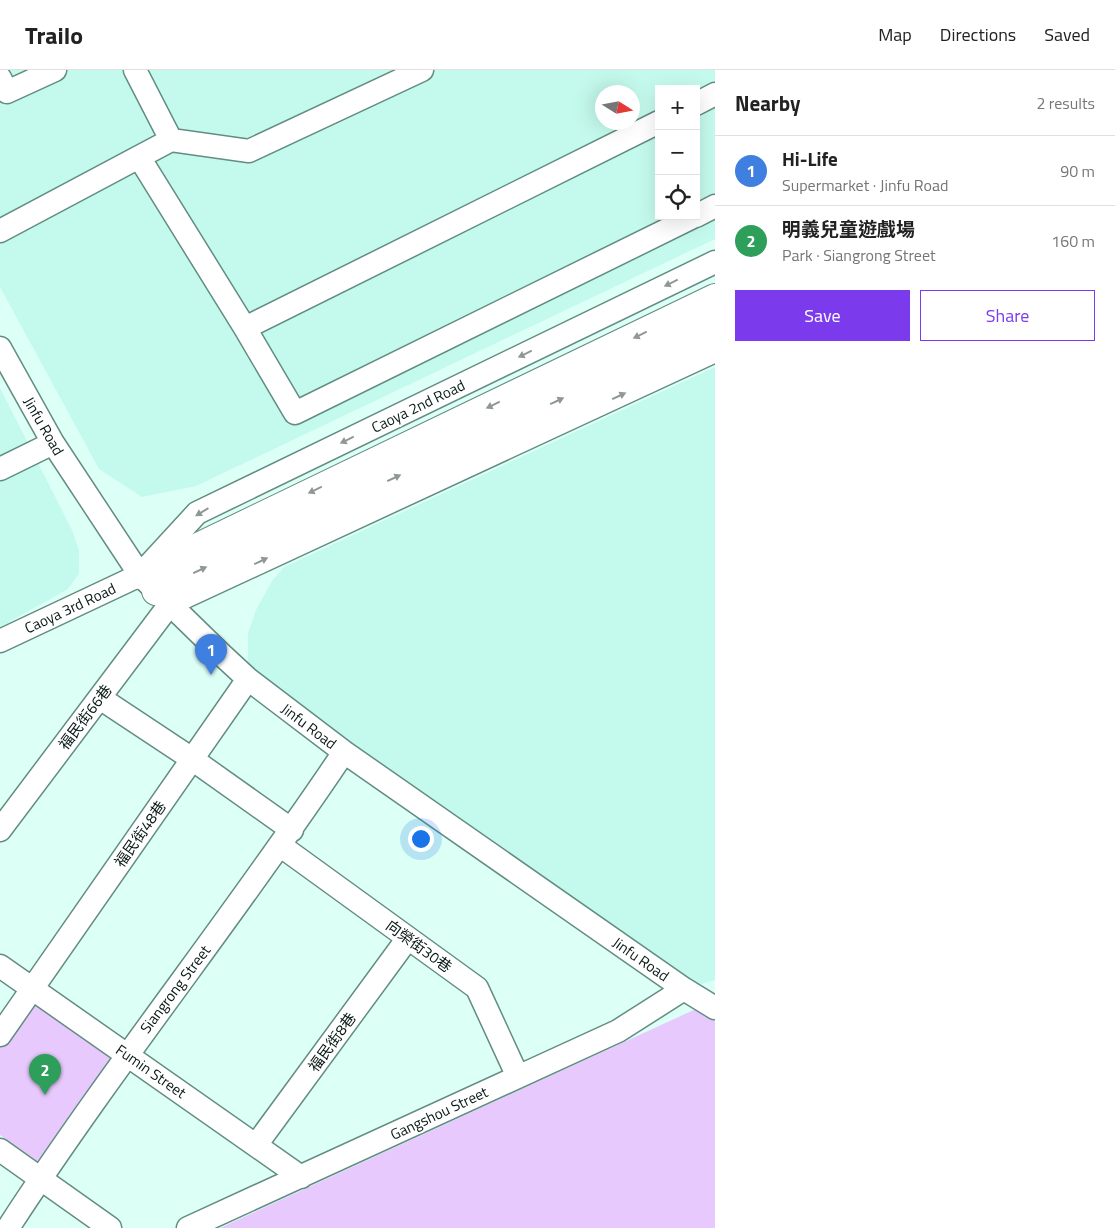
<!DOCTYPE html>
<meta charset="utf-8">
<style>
body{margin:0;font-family:"Titillium Web","Noto Sans TC",sans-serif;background:#f6f6f6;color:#222}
.controls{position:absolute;right:15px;top:15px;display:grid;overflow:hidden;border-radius:0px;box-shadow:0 5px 20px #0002}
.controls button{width:45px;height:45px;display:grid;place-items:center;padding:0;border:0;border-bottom:1px solid #e0e0e0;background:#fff;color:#222;font:25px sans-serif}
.compass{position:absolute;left:595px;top:15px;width:45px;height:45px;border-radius:50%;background:#fff;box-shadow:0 5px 20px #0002;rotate:101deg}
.you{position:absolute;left:420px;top:768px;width:18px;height:18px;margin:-12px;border:4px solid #fff;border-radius:50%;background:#1a73e8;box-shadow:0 0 0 8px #1a73e833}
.badge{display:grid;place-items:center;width:32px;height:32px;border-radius:50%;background:#7c3aed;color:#fff;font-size:16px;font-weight:700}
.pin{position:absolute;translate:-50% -41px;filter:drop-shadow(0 1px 2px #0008)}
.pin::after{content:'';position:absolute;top:26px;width:18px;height:15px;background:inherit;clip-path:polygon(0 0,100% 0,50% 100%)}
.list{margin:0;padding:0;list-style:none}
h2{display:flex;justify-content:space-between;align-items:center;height:65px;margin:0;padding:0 20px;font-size:21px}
h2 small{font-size:16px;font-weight:400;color:#767676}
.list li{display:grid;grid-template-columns:32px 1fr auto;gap:15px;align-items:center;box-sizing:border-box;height:70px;padding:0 20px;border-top:1px solid #e0e0e0}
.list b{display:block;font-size:19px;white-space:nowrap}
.list p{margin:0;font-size:16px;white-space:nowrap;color:#767676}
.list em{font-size:16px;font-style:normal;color:#767676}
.actions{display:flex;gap:10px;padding:15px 20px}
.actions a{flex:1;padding:11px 0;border:1px solid #7c3aed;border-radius:0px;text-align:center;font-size:18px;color:#7c3aed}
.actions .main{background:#7c3aed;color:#fff}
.icon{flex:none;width:28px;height:28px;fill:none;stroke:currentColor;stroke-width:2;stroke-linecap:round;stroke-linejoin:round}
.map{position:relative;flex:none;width:715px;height:1158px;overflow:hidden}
header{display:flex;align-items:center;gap:30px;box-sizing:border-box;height:70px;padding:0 25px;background:#fff;border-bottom:1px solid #e0e0e0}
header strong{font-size:24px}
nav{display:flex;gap:28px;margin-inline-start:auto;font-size:18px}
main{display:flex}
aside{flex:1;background:#fff}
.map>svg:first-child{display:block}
.built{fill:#c4faed;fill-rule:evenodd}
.green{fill:#e7c9fe}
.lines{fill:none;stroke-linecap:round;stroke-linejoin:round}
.minor-casing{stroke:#638c82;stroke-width:25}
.highway-casing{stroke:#638c82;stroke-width:30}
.minor{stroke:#fff;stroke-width:22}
.highway{stroke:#fff;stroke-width:28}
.oneway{fill:#909896}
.labels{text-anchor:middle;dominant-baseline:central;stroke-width:4;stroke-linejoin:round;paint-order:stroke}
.street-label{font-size:15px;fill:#081915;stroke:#fff}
</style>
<header>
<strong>Trailo</strong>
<nav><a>Map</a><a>Directions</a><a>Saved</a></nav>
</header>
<main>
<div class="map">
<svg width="715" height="1158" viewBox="0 0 715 1158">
<rect width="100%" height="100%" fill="#dcfff6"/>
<!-- built -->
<path class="built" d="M 0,0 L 715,0 L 715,169 L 196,416 L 142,427 L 99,399 L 0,217 ZM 659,19 L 696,19 L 696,146 L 659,146 ZM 602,22 L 632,22 L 632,52 L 602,52 Z
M 715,297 L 715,910 L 684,919 L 248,609 L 248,563 L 256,540 L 272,511 L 284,497 Z
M 0,318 L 72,460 L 79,480 L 79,504 L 68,519 L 0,557 Z"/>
<!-- green -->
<path class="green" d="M 32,926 L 118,985 L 43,1095 L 0,1065 L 0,972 Z
M 698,938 L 715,951 L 715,1158 L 220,1158 Z"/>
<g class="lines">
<defs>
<path id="minor" d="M 135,0 L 171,70
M 0,8 L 7,22 L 55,0
M 696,34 L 715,24
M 139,87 L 245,258 L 295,343 L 695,146
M 696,146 L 715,136
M 0,161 L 171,70 L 249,81 L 422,0
M 245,258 L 659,52
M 0,278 L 53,373 L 140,505 L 221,584 L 248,609 L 344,682 L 684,919 L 715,938
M 0,399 L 53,373
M 0,571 L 140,505 L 197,443 L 715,192
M 100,628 L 192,689 L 292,760
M 0,760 L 170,534 L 715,281
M 281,776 L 477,918 L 518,1007
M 0,896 L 301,1107
M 0,965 L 248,609
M 256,1075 L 408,868
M 0,1080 L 110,1158
M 8,1158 C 114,995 236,844 344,682
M 188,1158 L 618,961 L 684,919"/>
<path id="highway" d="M 140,505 L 715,228
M 156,521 L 715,256"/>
</defs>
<!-- minor casing -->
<use href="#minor" class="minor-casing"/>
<!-- highway casing -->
<use href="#highway" class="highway-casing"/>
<!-- minor -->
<use href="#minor" class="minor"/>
<!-- highway -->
<use href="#highway" class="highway"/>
</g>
<!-- one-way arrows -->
<defs><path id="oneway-solid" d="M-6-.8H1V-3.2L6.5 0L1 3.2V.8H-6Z" transform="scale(1.25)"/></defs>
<g class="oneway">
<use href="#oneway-solid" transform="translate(671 213) rotate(154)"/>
<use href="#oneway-solid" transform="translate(640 265) rotate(154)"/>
<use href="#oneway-solid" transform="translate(525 284) rotate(154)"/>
<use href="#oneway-solid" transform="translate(619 326) rotate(-25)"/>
<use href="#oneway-solid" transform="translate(557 331) rotate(-25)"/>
<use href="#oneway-solid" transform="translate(493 335) rotate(154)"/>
<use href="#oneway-solid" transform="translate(347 370) rotate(154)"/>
<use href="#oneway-solid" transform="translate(394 408) rotate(-25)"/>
<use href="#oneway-solid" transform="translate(315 420) rotate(154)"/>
<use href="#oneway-solid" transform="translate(202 442) rotate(149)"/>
<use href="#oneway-solid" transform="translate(261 491) rotate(-25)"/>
<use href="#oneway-solid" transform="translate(200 500) rotate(-25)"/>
</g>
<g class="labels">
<!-- street labels -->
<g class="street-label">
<text transform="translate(418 336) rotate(-26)">Caoya 2nd Road</text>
<text transform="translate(44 356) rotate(60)">Jinfu Road</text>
<text transform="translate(70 538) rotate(-25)">Caoya 3rd Road</text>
<text transform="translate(85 647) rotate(-53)">福民街66巷</text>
<text transform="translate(309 656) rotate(37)">Jinfu Road</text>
<text transform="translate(140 764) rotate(-55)">福民街48巷</text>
<text transform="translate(419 876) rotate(36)">向榮街30巷</text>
<text transform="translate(641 889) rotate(35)">Jinfu Road</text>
<text transform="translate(175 919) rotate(-53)">Siangrong Street</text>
<text transform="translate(332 972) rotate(-54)">福民街8巷</text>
<text transform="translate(151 1001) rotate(35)">Fumin Street</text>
<text transform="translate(439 1043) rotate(-25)">Gangshou Street</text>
</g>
</g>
</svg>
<div class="controls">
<button>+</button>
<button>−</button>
<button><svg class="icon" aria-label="locate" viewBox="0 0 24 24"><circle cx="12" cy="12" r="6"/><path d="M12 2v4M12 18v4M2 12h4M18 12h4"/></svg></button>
</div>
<svg class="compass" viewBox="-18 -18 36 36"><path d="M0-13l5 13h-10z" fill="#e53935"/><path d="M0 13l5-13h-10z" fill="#767676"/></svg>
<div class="you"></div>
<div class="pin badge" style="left:211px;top:605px;background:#3f7fe0">1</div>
<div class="pin badge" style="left:45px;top:1025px;background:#2e9e5b">2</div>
</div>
<aside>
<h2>Nearby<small>2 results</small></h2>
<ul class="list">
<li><span class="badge" style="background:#3f7fe0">1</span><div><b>Hi-Life</b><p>Supermarket · Jinfu Road</p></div><em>90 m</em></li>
<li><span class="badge" style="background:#2e9e5b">2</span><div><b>明義兒童遊戲場</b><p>Park · Siangrong Street</p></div><em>160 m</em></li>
</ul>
<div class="actions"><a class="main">Save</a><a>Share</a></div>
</aside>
</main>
